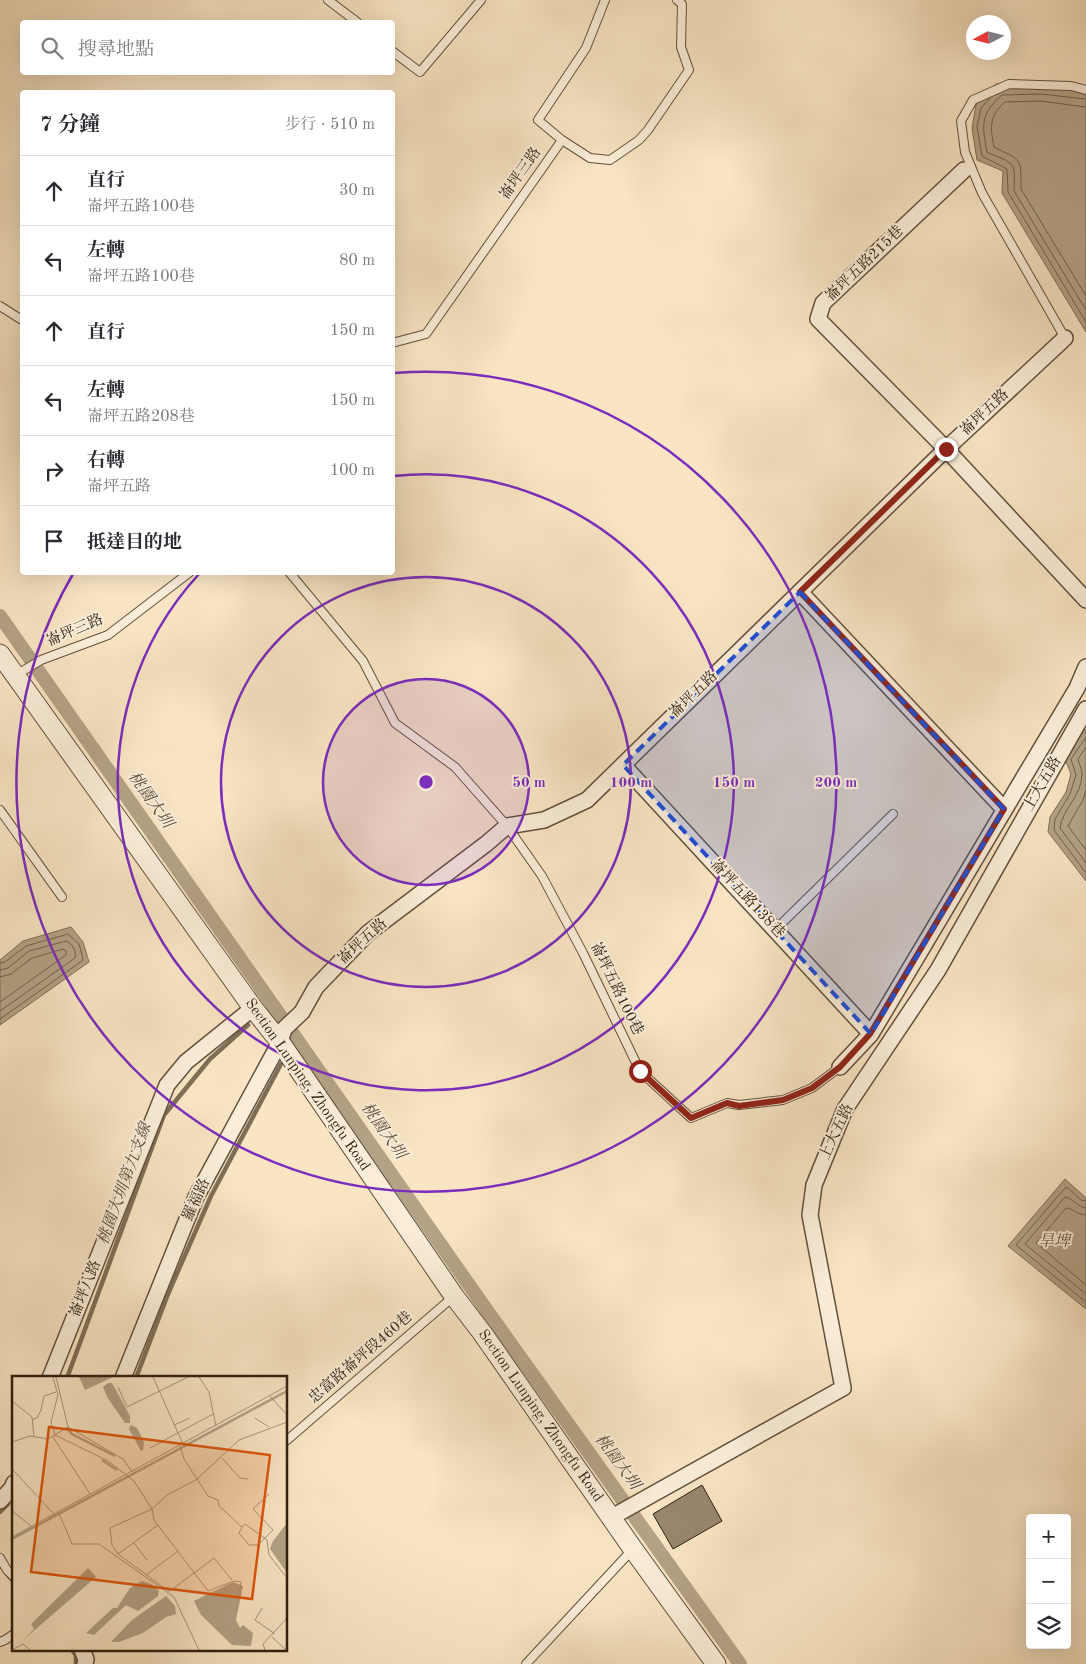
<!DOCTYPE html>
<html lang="zh-TW">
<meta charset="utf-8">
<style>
body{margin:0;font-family:"Old Standard TT","Noto Serif TC",serif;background:#f2f2f3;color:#2b2b33}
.controls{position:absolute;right:15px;bottom:15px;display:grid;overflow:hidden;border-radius:5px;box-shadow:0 5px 20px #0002}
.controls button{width:45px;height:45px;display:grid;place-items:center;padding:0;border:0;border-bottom:1px solid #e1e1e2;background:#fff;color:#2b2b33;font:25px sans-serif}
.compass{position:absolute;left:966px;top:15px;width:45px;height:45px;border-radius:50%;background:#fff;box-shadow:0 5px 20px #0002;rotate:263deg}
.stop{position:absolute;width:15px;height:15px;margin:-11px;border:4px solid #8f2418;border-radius:50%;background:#fff}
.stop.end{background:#8f2418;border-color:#fff;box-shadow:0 1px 5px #0008}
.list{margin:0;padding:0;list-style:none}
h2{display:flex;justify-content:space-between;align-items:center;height:65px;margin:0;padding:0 20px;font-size:21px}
h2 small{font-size:16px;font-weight:400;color:#7c7c81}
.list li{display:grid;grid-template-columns:32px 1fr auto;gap:15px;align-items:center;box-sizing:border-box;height:70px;padding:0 20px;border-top:1px solid #e1e1e2}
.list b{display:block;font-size:19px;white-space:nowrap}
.list p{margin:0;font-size:16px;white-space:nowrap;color:#7c7c81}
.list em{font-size:16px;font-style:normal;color:#7c7c81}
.icon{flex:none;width:28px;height:28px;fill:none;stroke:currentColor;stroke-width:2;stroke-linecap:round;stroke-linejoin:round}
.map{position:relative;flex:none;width:1086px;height:1664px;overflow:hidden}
.search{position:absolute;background:#fff;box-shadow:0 5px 20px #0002;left:20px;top:20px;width:375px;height:55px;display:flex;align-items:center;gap:12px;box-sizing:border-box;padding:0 18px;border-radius:5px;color:#7c7c81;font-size:19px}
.panel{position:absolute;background:#fff;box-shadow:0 5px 20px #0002;left:20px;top:90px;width:375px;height:485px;border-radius:5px}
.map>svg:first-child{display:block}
.water{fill:#b4a286;stroke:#7f6e56}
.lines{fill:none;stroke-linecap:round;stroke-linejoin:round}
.shore{stroke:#72604a;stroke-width:1}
.stream{stroke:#7f6e56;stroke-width:4.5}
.canal{stroke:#b4a286;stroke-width:14}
.building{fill:#98866d;stroke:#2f1f0f}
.service-casing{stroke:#62503c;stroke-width:10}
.minor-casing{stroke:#62503c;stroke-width:18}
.tertiary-casing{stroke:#62503c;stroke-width:21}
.service{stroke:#fbeed9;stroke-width:8}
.minor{stroke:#fbeed9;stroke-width:15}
.tertiary{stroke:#fbeed9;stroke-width:19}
.route{stroke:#8f2418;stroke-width:6}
.marked{fill:#1d4ed8;fill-opacity:0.2;stroke:#1d4ed8;stroke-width:4;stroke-dasharray:10 6;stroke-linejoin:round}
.ring{fill:none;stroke:#7b2cbf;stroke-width:2.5}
.labels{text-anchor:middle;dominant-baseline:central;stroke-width:4;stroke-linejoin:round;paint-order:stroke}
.street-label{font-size:15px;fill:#2f1f0f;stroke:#fbeed9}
.water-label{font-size:16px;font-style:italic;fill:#5e4d39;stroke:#fbeed9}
.inset-river{fill:none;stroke:#b4a286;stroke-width:2.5}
.inset-road{fill:none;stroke:#a8967c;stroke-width:1}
.view{fill:#df560c;fill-opacity:0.15;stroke:#df560c;stroke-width:2.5}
.inset-edge{fill:none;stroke:#2f1f0f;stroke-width:2.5}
.centre{fill:#7b2cbf;stroke:#fbeed9;stroke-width:2.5}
.ring-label{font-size:15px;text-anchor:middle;font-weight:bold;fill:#7b2cbf;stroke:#fbeed9;stroke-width:4;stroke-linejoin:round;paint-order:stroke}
</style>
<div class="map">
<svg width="1086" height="1664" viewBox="0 0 1086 1664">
<rect width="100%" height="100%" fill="#f9e5c4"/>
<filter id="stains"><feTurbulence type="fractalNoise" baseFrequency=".004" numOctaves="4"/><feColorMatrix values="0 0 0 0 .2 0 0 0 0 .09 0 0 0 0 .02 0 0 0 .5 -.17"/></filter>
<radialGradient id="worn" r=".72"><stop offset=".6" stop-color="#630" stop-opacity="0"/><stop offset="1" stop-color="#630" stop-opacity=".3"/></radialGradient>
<!-- water -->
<path class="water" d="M 1041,83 L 1086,88 L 1086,332 L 1002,193 L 1003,171 L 977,160 L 972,128 L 976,105 L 996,84 Z
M 1086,729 L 1086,881 L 1048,832 L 1050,817 L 1066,792 L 1071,774 L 1065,759 L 1071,748 Z
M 71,927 L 83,942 L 89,962 L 0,1025 L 0,960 L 23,941 Z
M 1065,1179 L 1086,1198 L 1086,1309 L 1008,1246 Z"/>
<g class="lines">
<!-- shore -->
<path class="shore" d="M 990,98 L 981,108 L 977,127 L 982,156 L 1007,169 L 1008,192 L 1086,322
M 1086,99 L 1041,94 L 1002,95 C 980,114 982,125 987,152 C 995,157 1012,159 1014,170 C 1015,176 1014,184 1014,191 L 1086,310
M 1086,107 L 1040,101 L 1005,102 C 989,116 990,127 994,147 C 1022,161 1021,157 1021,189 L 1086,296
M 1086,737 L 1071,759 L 1076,775 L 1070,794 L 1055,819 L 1054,830 L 1086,873
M 1086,747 L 1078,759 C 1079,764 1082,769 1082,774 C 1082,796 1062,809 1060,828 L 1086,863
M 1086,790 L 1083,800 L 1068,826 L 1086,850
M 0,963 L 5,962 L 26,946 L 68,934 L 79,944 L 83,959 L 82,961 L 0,1019
M 0,970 L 8,968 L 29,951 L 66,941 C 72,943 77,952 75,958 L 0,1011
M 0,977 L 11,974 L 32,958 L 63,949 L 66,951 L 66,955 L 0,1002
M 1086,1201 L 1081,1200 L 1068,1188 L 1065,1188 L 1016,1245 L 1086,1302
M 1086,1208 C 1077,1207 1073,1198 1065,1197 L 1025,1244 L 1086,1294
M 1086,1215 C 1077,1215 1073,1208 1066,1208 L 1036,1243 L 1086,1285"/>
<!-- stream -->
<path class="stream" d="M 268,1009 L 274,1005
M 293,1044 L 296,1037
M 67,1378 L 164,1115 L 210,1059 L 248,1025
M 136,1378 L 168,1294 L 211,1196 L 281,1064
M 0,1512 L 8,1504
M 8,1575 L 14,1582
M 72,1650 L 76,1655 L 76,1664"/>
<!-- canal -->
<path class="canal" d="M 0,616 L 488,1312 L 740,1664"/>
</g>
<!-- building -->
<path class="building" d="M 702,1485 L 722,1521 L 673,1549 L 653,1514 Z"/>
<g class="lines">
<defs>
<path id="service" d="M 328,0 L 357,22
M 392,51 L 420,72 L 481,0
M 562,140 L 590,158 L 610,160 L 639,140 L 648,130 L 689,70 L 681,47 L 682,4 L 677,0
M 0,306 L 22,320
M 1065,338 L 982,193 L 965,152 L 961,121 L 973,100 L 1009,84 L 1071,86 L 1086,90
M 392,343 L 426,334 L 562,140 L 538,120 L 586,48 L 605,0
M 289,572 L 363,661 L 395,723 L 455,767 L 507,826 L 542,876 L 583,953 L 640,1071 L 691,1118 L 727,1103 L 739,1105 L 783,1100 L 812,1088 L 840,1067
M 16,675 L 41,660 L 108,635 L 190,572
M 0,810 L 62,897
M 775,930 L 893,814
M 286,1441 L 453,1297
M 0,1558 L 7,1570 L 14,1577
M 0,1642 L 5,1640 L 14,1634
M 526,1664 L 633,1549"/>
<path id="minor" d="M 964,170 L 823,303 L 818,319 L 946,449 L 1086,600
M 800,592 L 1004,809
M 623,765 L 871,1034
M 840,1067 L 871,1034 L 1077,688 L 1086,667
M 50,1378 L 167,1085 L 186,1062 L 253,1008
M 123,1378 L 196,1197 L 280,1042 L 284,1029 L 302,1012 L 316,987 L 368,933 L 486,844 L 507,826 L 544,820 L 587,800 L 946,449 L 1065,338
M 0,1501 L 12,1488 L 14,1483
M 612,1517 L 843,1388 L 810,1215 L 814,1185 L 845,1109 L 938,970 L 1086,709
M 82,1650 L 86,1659 L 85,1664"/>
<path id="tertiary" d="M 0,654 L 253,1008 L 280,1042 L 454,1296 L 483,1334 L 633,1549 L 716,1664"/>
</defs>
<!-- service casing -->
<use href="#service" class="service-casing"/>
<!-- minor casing -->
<use href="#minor" class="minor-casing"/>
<!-- tertiary casing -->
<use href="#tertiary" class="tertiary-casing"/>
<!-- service -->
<use href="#service" class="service"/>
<!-- minor -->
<use href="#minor" class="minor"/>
<!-- tertiary -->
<use href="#tertiary" class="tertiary"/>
</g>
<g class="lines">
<!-- route -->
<path class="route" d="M 640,1071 L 691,1118 L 727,1103 L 739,1106 L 783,1100 L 812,1088 L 840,1067 L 870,1034 L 1004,809 L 800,592 L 946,449"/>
</g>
<!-- marked area -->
<path class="marked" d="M 800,592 L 1004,809 L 871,1034 L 623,765 Z"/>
<!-- distance rings -->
<circle cx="426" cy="782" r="103" fill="#7b2cbf" fill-opacity=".12"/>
<g class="ring">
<circle cx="426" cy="782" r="103"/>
<circle cx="426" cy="782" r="205"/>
<path d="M394 476A308 308 0 1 1 199 574"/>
<path d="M394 373A410 410 0 1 1 73 574"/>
</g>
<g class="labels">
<!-- street labels -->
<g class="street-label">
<text transform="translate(521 174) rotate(-55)">崙坪三路</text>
<text transform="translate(865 264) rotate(-44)">崙坪五路215巷</text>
<text transform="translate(985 413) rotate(-43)">崙坪五路</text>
<text transform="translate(75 631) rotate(-23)">崙坪三路</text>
<text transform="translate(694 695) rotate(-44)">崙坪五路</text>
<text transform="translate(1043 784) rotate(-60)">上大五路</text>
<text transform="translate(747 899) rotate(47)">崙坪五路138巷</text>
<text transform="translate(363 942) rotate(-42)">崙坪五路</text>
<text transform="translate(616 989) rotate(64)">崙坪五路100巷</text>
<text transform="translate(307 1085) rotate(55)">Section Lunping, Zhongfu Road</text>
<text transform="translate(837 1132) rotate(-65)">上大五路</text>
<text transform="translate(197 1200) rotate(-65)">羅福路</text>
<text transform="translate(86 1289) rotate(-68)">崙坪八路</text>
<text transform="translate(361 1358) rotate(-41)">忠富路崙坪段460巷</text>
<text transform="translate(540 1416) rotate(55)">Section Lunping, Zhongfu Road</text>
</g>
<!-- water labels -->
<g class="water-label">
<text transform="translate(150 800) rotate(55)">桃園大圳</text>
<text transform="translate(383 1131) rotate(55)">桃園大圳</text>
<text transform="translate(125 1184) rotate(-70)">桃園大圳第九支線</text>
<text x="1054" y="1242">旱埤</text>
<text transform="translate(617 1462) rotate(54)">桃園大圳</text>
</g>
</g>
<!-- overview -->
<g transform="translate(12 1376)">
<rect width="275" height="275" fill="#f9e5c4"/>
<path d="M 67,1 L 101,1 L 73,14 ZM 96,7 L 100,7 L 118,40 L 118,47 L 113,47 L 95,21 L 91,11 ZM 119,49 L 125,52 L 132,66 L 131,74 L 129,75 L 117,53 ZM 275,147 L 275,197 L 258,173 L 261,165 ZM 76,192 L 84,201 L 10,265 L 22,253 L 19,248 ZM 130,205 L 141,209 L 147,215 L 146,220 L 126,235 L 114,229 L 82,259 L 74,257 L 101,232 L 105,232 L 118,212 ZM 221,206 L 231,210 L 224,244 L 228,252 L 231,249 L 241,257 L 239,270 L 220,269 L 189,239 L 182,225 ZM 154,220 L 163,230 L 164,238 L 154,241 L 131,257 L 107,266 L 99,266 L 120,244 Z" fill="#b4a286"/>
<path class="inset-river" d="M 55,52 L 60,58 L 103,80M 90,84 L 105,94M 0,163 L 275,15"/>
<path class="inset-road" d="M 41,1 L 46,19 L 39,46 L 43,59M 44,1 L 56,51 L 111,83 L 120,96M 141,1 L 171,68M 187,1 L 197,16 L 204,50M 106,11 L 115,31 L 176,1M 258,20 L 275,39M 0,25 L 20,41 L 22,61M 243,42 L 257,51M 20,44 L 25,42 L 29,34 L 32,20 L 44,16M 162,49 L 178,42M 43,59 L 96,85 L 122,105 L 140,133 L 142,144 L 196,215 L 222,205 L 229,206 L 224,237M 41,61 L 78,118M 0,66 L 18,60 L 36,63 L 56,51M 168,70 L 172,83 L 196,120 L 206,124 L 207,130 L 230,151 L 233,148 L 255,164 L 257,179 L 275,202M 138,72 L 201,38M 210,82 L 228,102 L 236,103M 0,93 L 42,138M 0,135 L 19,150M 46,135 L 60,168 L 87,168 L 162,221 L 187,274M 230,151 L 227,157 L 237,169 L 246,169 L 261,154 L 241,133 L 257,118M 0,161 L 275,10M 122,167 L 135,184M 106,178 L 146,149M 134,199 L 166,175M 220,204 L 202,182 L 158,215 L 155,214 L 106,178 L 100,169 L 98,152 L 140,133 L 155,119 L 184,104 L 227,64 L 275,46M 250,232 L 243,244 L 263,258M 260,261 L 274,274M 0,274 L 11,268 L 18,274M 253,274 L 251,268 L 275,242"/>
<path class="view" d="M 37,51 L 258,79 L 240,223 L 19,196 Z"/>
<rect width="275" height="275" class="inset-edge"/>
</g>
<circle cx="426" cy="782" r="8" class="centre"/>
<g class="ring-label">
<text x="529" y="787">50 m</text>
<text x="631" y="787">100 m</text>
<text x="734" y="787">150 m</text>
<text x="836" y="787">200 m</text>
</g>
<rect width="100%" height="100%" filter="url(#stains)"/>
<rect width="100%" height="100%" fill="url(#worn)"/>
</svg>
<div class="controls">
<button>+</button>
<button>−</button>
<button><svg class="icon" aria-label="layers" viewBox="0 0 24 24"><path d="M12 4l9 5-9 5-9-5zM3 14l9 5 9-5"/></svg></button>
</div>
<svg class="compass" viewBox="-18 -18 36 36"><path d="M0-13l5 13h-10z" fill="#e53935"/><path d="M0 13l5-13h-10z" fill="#7c7c81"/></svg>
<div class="stop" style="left:640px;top:1071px"></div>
<div class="stop end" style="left:946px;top:449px"></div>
<div class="search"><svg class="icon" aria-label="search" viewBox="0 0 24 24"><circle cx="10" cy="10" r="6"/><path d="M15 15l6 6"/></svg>搜尋地點</div>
<section class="panel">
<h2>7 分鐘<small>步行 · 510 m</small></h2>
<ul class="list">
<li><svg class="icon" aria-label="ahead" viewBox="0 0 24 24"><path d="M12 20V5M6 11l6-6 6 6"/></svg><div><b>直行</b><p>崙坪五路100巷</p></div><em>30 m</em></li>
<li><svg class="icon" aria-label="left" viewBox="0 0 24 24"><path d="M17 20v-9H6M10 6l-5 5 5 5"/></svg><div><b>左轉</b><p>崙坪五路100巷</p></div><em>80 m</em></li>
<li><svg class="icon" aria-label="ahead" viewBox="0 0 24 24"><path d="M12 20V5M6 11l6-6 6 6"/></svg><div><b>直行</b></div><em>150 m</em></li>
<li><svg class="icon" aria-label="left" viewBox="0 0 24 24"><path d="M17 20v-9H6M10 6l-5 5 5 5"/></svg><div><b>左轉</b><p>崙坪五路208巷</p></div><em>150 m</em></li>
<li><svg class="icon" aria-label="right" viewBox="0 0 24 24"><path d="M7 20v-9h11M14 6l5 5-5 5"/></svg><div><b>右轉</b><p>崙坪五路</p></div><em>100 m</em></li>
<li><svg class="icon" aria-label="arrive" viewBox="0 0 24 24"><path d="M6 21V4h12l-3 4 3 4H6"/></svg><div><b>抵達目的地</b></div></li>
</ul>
</section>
</div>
